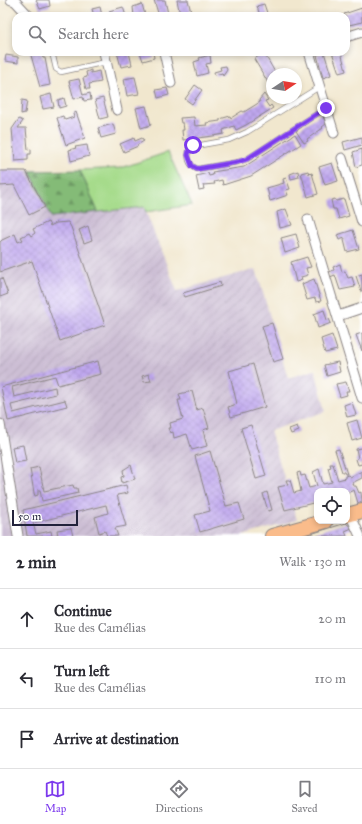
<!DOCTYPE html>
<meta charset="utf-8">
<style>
body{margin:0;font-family:"IM FELL Great Primer",serif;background:#f7f7f7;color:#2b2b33}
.controls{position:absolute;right:12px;bottom:12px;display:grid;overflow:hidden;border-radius:8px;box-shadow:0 2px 6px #0003}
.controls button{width:36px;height:36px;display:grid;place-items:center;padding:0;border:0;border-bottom:1px solid #e1e1e2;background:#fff;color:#2b2b33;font:20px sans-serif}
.compass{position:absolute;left:266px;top:68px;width:36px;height:36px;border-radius:50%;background:#fff;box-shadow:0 2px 6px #0003;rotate:78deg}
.scale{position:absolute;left:12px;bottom:10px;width:66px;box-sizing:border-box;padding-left:4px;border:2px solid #22223b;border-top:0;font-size:11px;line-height:14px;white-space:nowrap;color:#22223b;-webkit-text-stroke:3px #fff;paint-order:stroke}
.stop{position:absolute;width:12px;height:12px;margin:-9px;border:3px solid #7c3aed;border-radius:50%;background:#fff}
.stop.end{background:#7c3aed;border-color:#fff;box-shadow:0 1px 4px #0008}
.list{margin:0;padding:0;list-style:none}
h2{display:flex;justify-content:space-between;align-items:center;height:52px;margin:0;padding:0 16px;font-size:17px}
h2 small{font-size:13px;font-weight:400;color:#7c7c81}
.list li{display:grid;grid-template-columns:26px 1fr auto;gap:12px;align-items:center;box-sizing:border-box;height:60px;padding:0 16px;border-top:1px solid #e1e1e2}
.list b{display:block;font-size:15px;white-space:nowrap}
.list p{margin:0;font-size:13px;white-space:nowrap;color:#7c7c81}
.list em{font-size:13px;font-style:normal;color:#7c7c81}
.icon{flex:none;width:22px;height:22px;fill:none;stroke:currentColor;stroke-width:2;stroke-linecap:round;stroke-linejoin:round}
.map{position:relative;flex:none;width:362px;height:536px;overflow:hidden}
.search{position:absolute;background:#fff;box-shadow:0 2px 6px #0003;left:12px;right:12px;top:12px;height:44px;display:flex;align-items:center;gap:10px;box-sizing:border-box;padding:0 14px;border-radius:12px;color:#7c7c81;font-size:15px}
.sheet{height:232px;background:#fff}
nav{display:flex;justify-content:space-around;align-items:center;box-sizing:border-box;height:56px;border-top:1px solid #e1e1e2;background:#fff;font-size:11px;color:#7c7c81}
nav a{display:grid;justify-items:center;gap:2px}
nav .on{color:#7c3aed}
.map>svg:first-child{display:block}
.industrial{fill:url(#industrial-furrows)}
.railway{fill:#ccbed4}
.grass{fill:#a6db8b;stroke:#647e63}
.forest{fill:url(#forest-firs);stroke:#536e59}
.building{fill:url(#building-cross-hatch)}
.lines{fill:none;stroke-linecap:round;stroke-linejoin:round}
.lane-casing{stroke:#8a8484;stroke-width:6}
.street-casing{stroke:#8a8484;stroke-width:11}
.primary-casing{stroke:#8a8484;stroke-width:16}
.lane{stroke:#fff;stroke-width:4.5}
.street{stroke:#fff;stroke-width:9}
.primary{stroke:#fabc8b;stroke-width:14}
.route{stroke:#7c3aed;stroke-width:5}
</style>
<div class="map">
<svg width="362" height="536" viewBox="0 0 362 536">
<defs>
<pattern id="industrial-furrows" width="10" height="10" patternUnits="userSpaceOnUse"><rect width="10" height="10" fill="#ccbed4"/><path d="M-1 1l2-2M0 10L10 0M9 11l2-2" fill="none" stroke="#afa3b7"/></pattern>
<pattern id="forest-firs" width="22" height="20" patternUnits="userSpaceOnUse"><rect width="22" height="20" fill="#84bb77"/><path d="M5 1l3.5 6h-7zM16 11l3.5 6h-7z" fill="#6c9863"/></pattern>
<pattern id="building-cross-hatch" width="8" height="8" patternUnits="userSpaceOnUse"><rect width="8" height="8" fill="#bfa7ee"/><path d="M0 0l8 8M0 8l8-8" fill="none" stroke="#a48fcd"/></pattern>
</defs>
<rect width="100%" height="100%" fill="#fff"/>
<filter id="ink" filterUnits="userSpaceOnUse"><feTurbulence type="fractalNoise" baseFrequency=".025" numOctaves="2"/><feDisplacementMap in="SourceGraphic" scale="8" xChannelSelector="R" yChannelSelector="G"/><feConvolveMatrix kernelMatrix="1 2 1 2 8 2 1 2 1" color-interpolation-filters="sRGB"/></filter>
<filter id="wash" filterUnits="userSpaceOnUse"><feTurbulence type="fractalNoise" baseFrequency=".012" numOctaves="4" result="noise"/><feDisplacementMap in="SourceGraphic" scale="16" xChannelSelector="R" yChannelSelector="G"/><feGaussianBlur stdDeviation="0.9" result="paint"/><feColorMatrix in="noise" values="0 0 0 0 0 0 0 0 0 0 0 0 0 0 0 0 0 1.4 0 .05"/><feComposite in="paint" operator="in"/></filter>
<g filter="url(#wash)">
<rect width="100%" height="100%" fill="#f1e7ce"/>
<!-- industrial -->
<path class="industrial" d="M 0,170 L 80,170 L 98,212 L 144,207 L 177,291 L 256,269 L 288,378 L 315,370 L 326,411 L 270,431 L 297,520 L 242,536 L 8,536 L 0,482 Z"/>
<!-- railway -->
<path class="railway" d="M 0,482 L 8,536 L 0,536 Z"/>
<!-- grass -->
<path class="grass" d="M 168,152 L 192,205 L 146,212 L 144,207 L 98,212 L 80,170 L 121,168 Z"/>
<!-- forest -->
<path class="forest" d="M 80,170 L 98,212 L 51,217 L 30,171 Z"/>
<g id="blocks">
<!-- building -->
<path class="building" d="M 36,0 L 49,0 L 50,6 L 40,9 Z
M 154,0 L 165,0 L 168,14 L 159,16 Z
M 177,0 L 188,0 L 191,12 L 180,15 Z
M 142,4 L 145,15 L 148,14 L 149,16 L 134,16 L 133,7 Z
M 264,4 L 268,16 L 260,16 L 257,6 Z
M 100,7 L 102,16 L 94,16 L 92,9 Z
M 123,7 L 126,16 L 111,16 L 109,11 Z
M 362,8 L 362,22 L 349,25 L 344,14 Z
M 30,52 L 41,52 L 43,58 L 45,58 L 50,85 L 40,87 Z
M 117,52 L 129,52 L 132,65 L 121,67 Z
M 140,52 L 153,52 L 154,58 L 143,61 Z
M 324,52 L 331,75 L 323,78 L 317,55 Z
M 332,52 L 341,52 L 346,71 L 339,73 Z
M 264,53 L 276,74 L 272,74 L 272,89 L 254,59 Z
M 6,55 L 18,57 L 18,63 L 5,61 Z
M 210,55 L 211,63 L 206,64 L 208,73 L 197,76 L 194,62 L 200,60 L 199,58 Z
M 226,66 L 227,70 L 223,76 L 222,73 L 215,75 L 214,72 L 221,70 L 220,67 Z
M 91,70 L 91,73 L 99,71 L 101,82 L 89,84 L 90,89 L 86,89 L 83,78 L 87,77 L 86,72 Z
M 135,77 L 139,94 L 127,96 L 124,79 Z
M 79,79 L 83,95 L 90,93 L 91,100 L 84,101 L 83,97 L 74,99 L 69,81 Z
M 195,85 L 202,90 L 192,104 L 185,99 Z
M 167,88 L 169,95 L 158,98 L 156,90 Z
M 51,94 L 54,107 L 43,109 L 40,97 Z
M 264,94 L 268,100 L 265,101 L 269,107 L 271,105 L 273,108 L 246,125 L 236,130 L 234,126 L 223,130 L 224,134 L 213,136 L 183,140 L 182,130 L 184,130 L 183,123 L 181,123 L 180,118 L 194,117 L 195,126 L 207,125 L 206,123 L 220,121 L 220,119 L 230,116 L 231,118 L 242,111 L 244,112 L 260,102 L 259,100 Z
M 64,98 L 66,106 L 59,108 L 58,100 Z
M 103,98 L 108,117 L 100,119 L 95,100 Z
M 22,100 L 27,101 L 25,113 L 21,114 Z
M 146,106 L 151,125 L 141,128 L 136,108 Z
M 76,112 L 85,138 L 66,145 L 57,118 L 63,116 L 65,120 L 74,117 L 73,114 Z
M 322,113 L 326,124 L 322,127 L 323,128 L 307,139 L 308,141 L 304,143 L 296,131 Z
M 19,119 L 23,121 L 18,128 L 26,128 L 28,150 L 31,149 L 31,154 L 28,154 L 28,160 L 15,161 L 12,129 Z
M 113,124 L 116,134 L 101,138 L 98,128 Z
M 295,134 L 301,144 L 251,176 L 223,185 L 222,180 L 214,182 L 215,184 L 203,185 L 204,189 L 199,190 L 196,176 L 208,173 L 209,176 L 213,175 L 212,172 L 244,167 Z
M 362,137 L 362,145 L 345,150 L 343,142 Z
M 134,138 L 135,141 L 142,138 L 144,141 L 137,145 L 138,146 L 124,152 L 120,144 Z
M 87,145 L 89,156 L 71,161 L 69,150 L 76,148 L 75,147 Z
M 362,149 L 362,165 L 356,167 L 353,152 Z
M 332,163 L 338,181 L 325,185 L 319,167 Z
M 0,171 L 26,171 L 45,207 L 29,215 L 14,185 L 0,186 Z
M 298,171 L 299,177 L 291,179 L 290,174 Z
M 308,171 L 309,174 L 312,173 L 318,194 L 308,197 L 301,173 Z
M 286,178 L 290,189 L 286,190 L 288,195 L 270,201 L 267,188 L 284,183 L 283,179 Z
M 335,199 L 336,201 L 344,199 L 349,216 L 339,219 L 336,209 L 333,209 L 331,200 Z
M 286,209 L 292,225 L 280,228 L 277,212 Z
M 48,222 L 50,226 L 56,223 L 68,222 L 71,227 L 105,325 L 60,341 L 32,261 L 0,272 L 0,242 L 2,240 L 15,234 L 18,242 L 23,240 L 21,237 L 29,233 L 31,236 L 35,233 L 33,229 Z
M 88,226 L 92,240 L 84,243 L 79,230 Z
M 353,230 L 359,249 L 347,252 L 344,240 L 345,238 L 339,240 L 337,235 Z
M 296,234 L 300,248 L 285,253 L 281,238 Z
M 307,257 L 311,267 L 306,268 L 308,275 L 301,277 L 302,280 L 296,282 L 291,262 Z
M 340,264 L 342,272 L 345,271 L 348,278 L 352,277 L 355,287 L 340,290 L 335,275 L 330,277 L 329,272 L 334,270 L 333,267 Z
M 362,274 L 362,291 L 361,291 L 356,276 Z
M 2,278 L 8,294 L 0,297 L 0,279 Z
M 314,279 L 321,301 L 316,302 L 315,298 L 307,300 L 302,284 Z
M 220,282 L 221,286 L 185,297 L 183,293 Z
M 324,310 L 327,320 L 329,319 L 331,323 L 318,328 L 314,314 Z
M 272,323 L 283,359 L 273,362 L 262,326 Z
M 362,333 L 362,351 L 356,335 Z
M 332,335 L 337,350 L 325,353 L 321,339 Z
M 98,361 L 101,374 L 58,385 L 55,376 L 12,387 L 14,397 L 55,387 L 56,394 L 11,405 L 13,413 L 65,400 L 67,406 L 8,421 L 1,387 Z
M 338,362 L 340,372 L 327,376 L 324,365 Z
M 253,364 L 265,407 L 231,417 L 228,407 L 237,404 L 229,371 Z
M 149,374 L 151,381 L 144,382 L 142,376 Z
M 346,382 L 349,391 L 346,391 L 347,395 L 340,397 L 336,384 Z
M 192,391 L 197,410 L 203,408 L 209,428 L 203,430 L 207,446 L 192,450 L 187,434 L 174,438 L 173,432 L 170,433 L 168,428 L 171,428 L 170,423 L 183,419 L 178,400 L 181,400 L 179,394 Z
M 352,402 L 356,415 L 347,417 L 344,405 Z
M 357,420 L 362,438 L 352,441 L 347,423 Z
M 251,425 L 266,476 L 256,479 L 241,428 Z
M 297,426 L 299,431 L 291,434 L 289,429 Z
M 23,445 L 26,461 L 15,463 L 12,447 Z
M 362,448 L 362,464 L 358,465 L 356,459 L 358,458 L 356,449 Z
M 339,449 L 347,474 L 345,474 L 344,472 L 342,472 L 335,450 Z
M 210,451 L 226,506 L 239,503 L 244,519 L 200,532 L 195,515 L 210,511 L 195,456 Z
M 330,464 L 333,464 L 338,480 L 345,478 L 345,476 L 348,475 L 350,477 L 362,471 L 362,478 L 352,483 L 353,486 L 356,486 L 359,493 L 361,492 L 362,501 L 358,503 L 354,490 L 347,493 L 347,491 L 317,491 L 317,502 L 285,510 L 278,487 L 288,485 L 286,480 L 290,480 L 294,493 L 301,491 L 297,473 L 300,472 L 301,476 L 305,475 L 309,488 L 317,486 L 313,472 L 319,469 L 323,484 L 332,482 L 328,468 L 331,467 Z
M 131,465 L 135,479 L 122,483 L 121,477 L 124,476 L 123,470 Z
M 39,467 L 44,491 L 73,485 L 74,488 L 77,488 L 78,493 L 42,501 L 40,490 L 38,490 L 38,495 L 35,496 L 34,493 L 30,469 Z
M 126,485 L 128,493 L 117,495 L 126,526 L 115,528 L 118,536 L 107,536 L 105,531 L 99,533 L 95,517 L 108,513 L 106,505 L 33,523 L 36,534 L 51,531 L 52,536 L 27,536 L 23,510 Z
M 267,492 L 272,510 L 268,511 L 263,494 Z
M 346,523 L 352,528 L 345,531 L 347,536 L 304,536 Z
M 71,528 L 73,536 L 58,536 L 57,530 Z"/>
</g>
</g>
<g filter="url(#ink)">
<use href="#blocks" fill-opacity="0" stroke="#8a8484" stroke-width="1"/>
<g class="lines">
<defs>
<path id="lane" d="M 52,52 L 56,69 L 61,72 L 106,62
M 319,87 L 247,132 L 229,140 L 190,147 C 187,156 187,164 197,169 L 238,162 L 247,159 L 326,108"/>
<path id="street" d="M 11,0 L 15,1 L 29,16
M 346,37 L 362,32
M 104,52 L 117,110
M 164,52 L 171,83
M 309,52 L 334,133
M 342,158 L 362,222
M 308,219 L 362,398
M 338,316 L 362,308
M 0,424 L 18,536
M 350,514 L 360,536"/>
<path id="primary" d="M 347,515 L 362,511
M 272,536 L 326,521"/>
</defs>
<!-- lane casing -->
<use href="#lane" class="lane-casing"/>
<!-- street casing -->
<use href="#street" class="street-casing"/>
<!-- primary casing -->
<use href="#primary" class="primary-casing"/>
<!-- lane -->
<use href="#lane" class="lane"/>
<!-- street -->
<use href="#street" class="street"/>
<!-- primary -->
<use href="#primary" class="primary"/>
</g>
</g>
<g class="lines" filter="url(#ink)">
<!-- route -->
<path class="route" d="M 193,145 L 190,147 L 188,155 L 192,166 L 197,169 L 238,162 L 247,159 L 326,108"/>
</g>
</svg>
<div class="controls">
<button><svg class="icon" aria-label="locate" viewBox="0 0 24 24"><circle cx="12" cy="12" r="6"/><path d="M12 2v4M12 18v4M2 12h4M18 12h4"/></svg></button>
</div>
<svg class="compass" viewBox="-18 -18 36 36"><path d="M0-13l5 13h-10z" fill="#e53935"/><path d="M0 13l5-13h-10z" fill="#7c7c81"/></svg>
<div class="scale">50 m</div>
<div class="stop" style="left:193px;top:145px"></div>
<div class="stop end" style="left:326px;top:108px"></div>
<div class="search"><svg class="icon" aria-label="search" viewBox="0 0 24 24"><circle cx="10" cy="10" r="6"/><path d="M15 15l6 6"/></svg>Search here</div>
</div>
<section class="sheet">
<h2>2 min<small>Walk · 130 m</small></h2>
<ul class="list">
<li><svg class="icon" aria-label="ahead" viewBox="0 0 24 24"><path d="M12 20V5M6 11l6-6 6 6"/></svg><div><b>Continue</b><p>Rue des Camélias</p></div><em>20 m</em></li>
<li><svg class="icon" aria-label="left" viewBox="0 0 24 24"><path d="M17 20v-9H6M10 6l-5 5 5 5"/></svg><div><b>Turn left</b><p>Rue des Camélias</p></div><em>110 m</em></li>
<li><svg class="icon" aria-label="arrive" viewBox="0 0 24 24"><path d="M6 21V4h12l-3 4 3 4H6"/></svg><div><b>Arrive at destination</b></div></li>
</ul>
</section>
<nav>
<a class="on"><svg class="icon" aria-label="map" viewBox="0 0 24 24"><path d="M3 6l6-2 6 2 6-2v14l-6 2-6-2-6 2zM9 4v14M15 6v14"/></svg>Map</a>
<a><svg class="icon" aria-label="directions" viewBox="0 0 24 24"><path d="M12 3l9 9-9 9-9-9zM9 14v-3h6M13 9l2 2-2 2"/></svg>Directions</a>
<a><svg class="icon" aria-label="saved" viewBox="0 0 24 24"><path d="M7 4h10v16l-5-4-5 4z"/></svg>Saved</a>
</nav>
